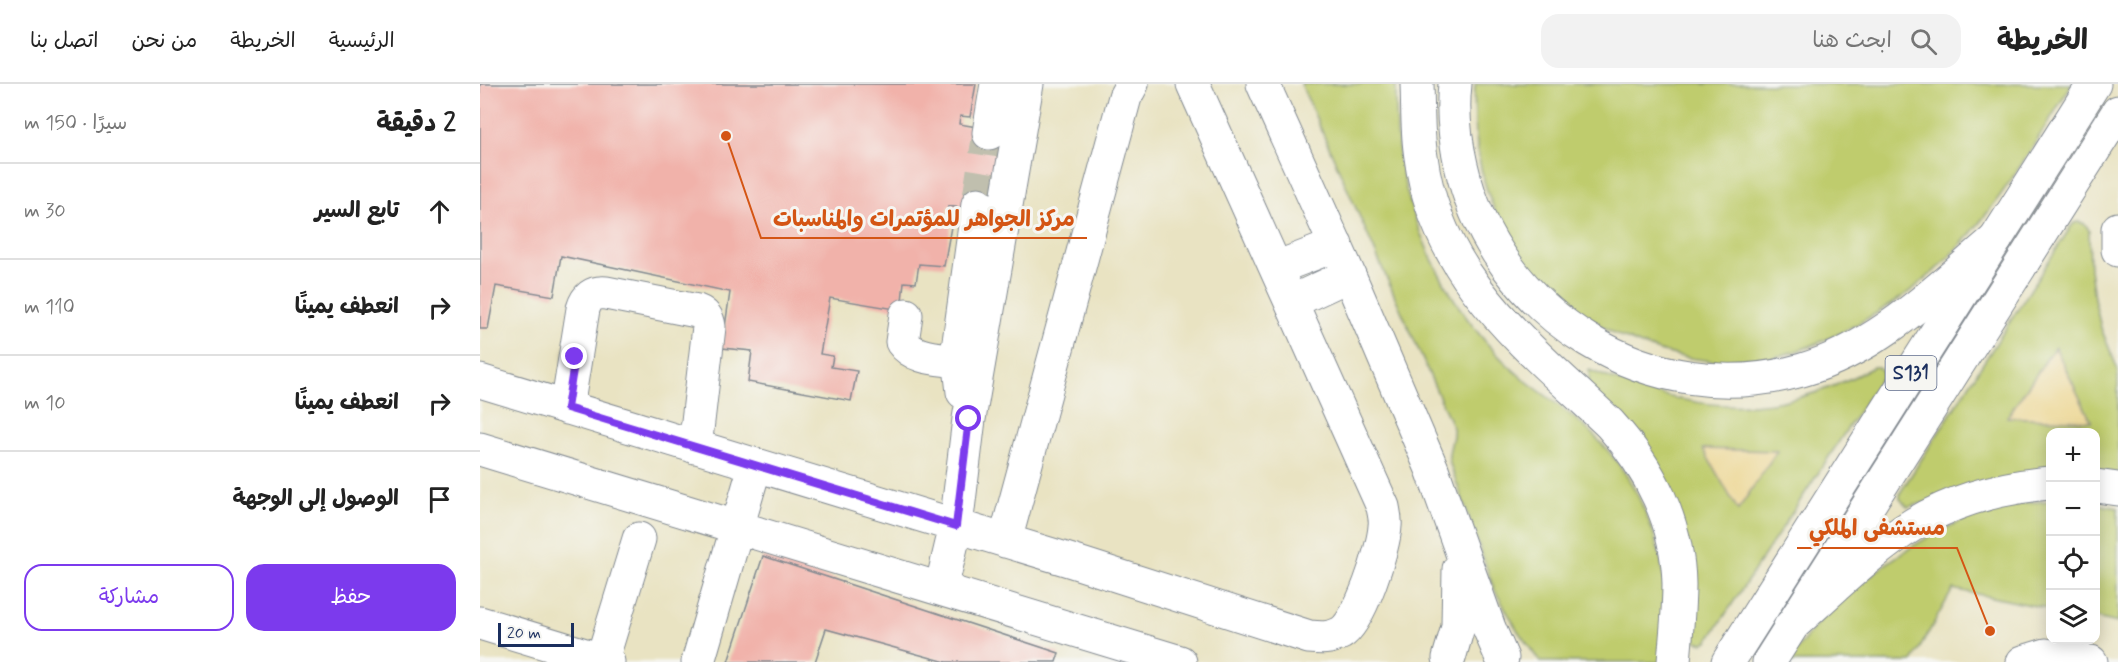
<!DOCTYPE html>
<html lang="ar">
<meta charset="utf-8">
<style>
body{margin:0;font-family:Mynerve,"Playpen Sans Arabic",sans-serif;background:#f2f2f2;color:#222;direction:rtl}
.controls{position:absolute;right:18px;bottom:18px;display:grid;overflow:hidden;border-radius:12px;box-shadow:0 3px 15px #0003}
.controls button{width:54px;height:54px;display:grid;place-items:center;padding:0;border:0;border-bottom:2px solid #e0e0e0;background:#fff;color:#222;font:30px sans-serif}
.scale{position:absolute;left:18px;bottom:15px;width:76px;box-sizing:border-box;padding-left:6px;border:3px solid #1b2f5e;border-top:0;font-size:16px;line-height:21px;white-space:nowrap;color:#1b2f5e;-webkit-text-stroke:4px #f6f6f2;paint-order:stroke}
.stop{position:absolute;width:18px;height:18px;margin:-14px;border:4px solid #7c3aed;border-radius:50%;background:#fff}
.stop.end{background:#7c3aed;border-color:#fff;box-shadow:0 2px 6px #0008}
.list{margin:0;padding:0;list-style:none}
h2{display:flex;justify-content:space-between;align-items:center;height:78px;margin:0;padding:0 24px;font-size:26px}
h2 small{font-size:20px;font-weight:400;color:#767676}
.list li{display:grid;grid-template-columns:39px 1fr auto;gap:18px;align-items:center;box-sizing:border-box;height:96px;padding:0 24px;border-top:2px solid #e0e0e0}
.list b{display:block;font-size:22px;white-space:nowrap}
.list em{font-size:20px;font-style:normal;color:#767676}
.actions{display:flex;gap:12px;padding:18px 24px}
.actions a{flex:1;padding:14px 0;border:2px solid #7c3aed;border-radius:18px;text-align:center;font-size:21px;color:#7c3aed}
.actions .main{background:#7c3aed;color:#fff}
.icon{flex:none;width:33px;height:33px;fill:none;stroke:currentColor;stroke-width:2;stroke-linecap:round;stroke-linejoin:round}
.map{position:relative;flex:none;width:1638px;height:578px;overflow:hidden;direction:ltr}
header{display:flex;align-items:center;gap:36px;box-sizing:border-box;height:84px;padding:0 30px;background:#fff;border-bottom:2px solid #e0e0e0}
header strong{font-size:28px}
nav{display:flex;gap:33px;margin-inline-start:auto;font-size:21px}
.search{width:420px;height:54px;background:#f2f2f2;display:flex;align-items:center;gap:15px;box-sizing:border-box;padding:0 21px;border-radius:18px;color:#767676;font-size:22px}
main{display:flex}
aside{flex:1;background:#fff}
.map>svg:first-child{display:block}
.green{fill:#bfcc6d;stroke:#6d7e66;stroke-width:1.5}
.sand{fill:#eeda9e;stroke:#84847e;stroke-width:1.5}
.building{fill:#f1b2aa}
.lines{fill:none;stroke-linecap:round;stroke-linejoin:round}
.minor-tunnel{stroke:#c0bfae;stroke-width:33;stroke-dasharray:33 16;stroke-linecap:butt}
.minor-casing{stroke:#828990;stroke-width:35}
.major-casing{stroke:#828990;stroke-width:35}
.highway-casing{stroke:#828990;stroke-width:35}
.minor{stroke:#fff;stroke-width:33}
.major{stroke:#fff;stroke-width:33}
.highway{stroke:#fff;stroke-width:33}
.route{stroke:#7c3aed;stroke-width:8}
.labels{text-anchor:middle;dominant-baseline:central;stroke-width:6;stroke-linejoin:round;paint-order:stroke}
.shield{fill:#f6f6f2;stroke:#5d6b8a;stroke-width:1.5}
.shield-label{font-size:20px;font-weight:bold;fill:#1b2f5e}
.leader{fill:none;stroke:#d45514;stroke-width:2}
.callout-dot{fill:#d45514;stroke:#f6f6f2;stroke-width:2}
.callout-label{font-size:22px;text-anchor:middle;font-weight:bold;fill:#d45514;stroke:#f6f6f2;stroke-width:6;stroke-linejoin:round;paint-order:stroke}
</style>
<header>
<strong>الخريطة</strong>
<div class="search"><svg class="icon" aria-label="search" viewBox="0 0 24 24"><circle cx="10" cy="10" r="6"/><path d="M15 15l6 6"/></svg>ابحث هنا</div>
<nav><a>الرئيسية</a><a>الخريطة</a><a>من نحن</a><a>اتصل بنا</a></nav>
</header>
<main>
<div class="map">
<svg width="1638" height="578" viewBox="0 0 1638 578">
<rect width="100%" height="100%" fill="#f6f6f2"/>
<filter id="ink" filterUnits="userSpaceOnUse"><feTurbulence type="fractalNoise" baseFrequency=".0167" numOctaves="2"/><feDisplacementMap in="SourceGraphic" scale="12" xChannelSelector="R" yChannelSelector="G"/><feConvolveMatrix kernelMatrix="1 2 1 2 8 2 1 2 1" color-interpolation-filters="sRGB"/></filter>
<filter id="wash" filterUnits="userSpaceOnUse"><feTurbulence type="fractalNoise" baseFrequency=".008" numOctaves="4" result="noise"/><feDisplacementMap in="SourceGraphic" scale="24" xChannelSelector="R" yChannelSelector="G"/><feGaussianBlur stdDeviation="1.35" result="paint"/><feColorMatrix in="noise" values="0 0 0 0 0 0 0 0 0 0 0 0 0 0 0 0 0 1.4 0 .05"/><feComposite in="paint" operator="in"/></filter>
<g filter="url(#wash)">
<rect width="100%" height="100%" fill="#e9e3c2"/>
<!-- green -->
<path class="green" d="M 821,0 L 916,0 C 916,26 916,52 920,77 C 934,157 978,239 1040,292 C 1054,304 1069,313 1083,325 C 1114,348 1142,379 1159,414 C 1171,440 1183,471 1184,501 C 1185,526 1182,552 1181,578 L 1060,578 L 1038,547 L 1014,505 L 969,377 C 967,365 975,356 973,344 Z
M 995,0 L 1592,0 C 1542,79 1496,164 1416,217 C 1379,241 1329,268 1284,275 C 1172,291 1055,224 1012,120 C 996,81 993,41 995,0 Z
M 1599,138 L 1605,140 L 1609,146 L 1610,185 L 1614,214 L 1621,244 L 1638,286 L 1638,390 L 1616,387 L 1616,348 L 1570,348 L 1570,386 L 1428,423 L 1420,415 L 1420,409 L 1423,404 L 1590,144 L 1594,139 Z
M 1393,283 L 1398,283 L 1402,287 L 1402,292 L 1228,557 L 1223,559 L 1216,557 L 1213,550 L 1213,513 L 1109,305 L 1109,286 C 1195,320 1267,338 1356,301 C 1368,295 1382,290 1393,283 Z
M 1570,417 L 1570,525 L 1473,505 L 1432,578 L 1307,578 C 1320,562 1333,543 1348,528 C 1409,471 1485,420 1570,417 Z
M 1616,420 L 1638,424 L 1638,539 L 1616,534 Z"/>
<!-- sand -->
<path class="sand" d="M 1575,263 L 1611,337 L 1527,333 Z
M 1223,365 L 1297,367 L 1258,426 Z"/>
<g id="blocks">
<!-- building -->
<path class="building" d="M 0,0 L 496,0 L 490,33 L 480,32 L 479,40 L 497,43 L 529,52 L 518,123 L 486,125 L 468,122 L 467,136 L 472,137 L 464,182 L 439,180 L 436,199 L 424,198 L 421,226 L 350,214 L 340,270 L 353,272 L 351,283 L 377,287 L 371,317 L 268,298 L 272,267 L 242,264 L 250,208 L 81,172 L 74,212 L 16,202 L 8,245 L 0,245 Z
M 283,472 L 579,569 L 576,578 L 466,578 L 346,545 L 335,578 L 248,578 Z"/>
</g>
</g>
<g filter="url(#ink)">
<use href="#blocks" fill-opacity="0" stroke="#828990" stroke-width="1.5"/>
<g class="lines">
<!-- minor-tunnel -->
<path class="minor-tunnel" d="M 498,120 L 509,49"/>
<defs>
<path id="minor" d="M 783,0 L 869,191 L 952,385 L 1009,544 L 1022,574
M 509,49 L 517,0
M 796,184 L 856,161
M 811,218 L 869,191
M 426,231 L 422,258 C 434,275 459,274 478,277
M 0,297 L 592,477 L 829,553 C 840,554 850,555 861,549 C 880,538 904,464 905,442 C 906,436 904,429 903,423 L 713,0
M 483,308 L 478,265 L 498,120
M 87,324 L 103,225 C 107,212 113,208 126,209 L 217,227 C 225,230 228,234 229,243 L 215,363
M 0,365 L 700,578
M 525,457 L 645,13 L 652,0
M 461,505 L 476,442 L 489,335 L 547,0
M 0,539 L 128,578
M 969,574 L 978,543 L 979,485
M 122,576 L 159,455
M 218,578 L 275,382
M 1543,578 L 1566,571 L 1611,578"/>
<path id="major" d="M 1248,578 L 1614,0
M 1289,578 L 1638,28"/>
<path id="highway" d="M 937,0 C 938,25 937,49 941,73 C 957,195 1048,262 1130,340 C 1170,384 1198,439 1199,500 C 1199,526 1196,552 1194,578
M 975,0 C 972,27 975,55 981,81 C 1015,232 1172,329 1322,286 C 1399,264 1457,205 1516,155
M 1638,145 L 1638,166
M 1616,402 L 1638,405
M 1310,543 C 1350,508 1389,468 1434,440 C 1476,415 1523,403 1570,399"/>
</defs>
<!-- minor casing -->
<use href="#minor" class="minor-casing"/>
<!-- major casing -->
<use href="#major" class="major-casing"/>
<!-- highway casing -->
<use href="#highway" class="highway-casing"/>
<!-- minor -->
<use href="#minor" class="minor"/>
<!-- major -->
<use href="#major" class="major"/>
<!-- highway -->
<use href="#highway" class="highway"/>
</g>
</g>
<g class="lines" filter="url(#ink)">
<!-- route -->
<path class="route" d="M 95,273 L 87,324 L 476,442 L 489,335"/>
</g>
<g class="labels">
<!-- shield labels -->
<rect class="shield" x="1405.5" y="272" width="51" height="34" rx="4.5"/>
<g class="shield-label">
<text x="1431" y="289">S131</text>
</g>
</g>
<!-- callouts -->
<path class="leader" d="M246 52L281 154H607M1510 547L1477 464H1317"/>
<g class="callout-dot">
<circle cx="246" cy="52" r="6"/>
<circle cx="1510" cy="547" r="6"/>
</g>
<g class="callout-label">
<text x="444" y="142">مركز الجواهر للمؤتمرات والمناسبات</text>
<text x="1397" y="451">مستشفى الملكي</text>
</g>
</svg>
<div class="controls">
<button>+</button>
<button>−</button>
<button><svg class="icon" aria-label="locate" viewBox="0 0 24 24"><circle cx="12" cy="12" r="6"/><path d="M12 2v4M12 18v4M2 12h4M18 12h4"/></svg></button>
<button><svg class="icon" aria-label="layers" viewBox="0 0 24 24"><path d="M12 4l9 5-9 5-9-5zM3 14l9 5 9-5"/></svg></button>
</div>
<div class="scale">20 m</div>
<div class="stop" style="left:489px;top:335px"></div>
<div class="stop end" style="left:95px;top:273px"></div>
</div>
<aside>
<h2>2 دقيقة<small>سيرًا · 150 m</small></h2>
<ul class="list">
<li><svg class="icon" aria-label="ahead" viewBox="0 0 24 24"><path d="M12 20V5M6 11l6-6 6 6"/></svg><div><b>تابع السير</b></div><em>30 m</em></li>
<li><svg class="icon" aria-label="right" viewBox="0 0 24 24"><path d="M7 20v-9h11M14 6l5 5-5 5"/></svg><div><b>انعطف يمينًا</b></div><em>110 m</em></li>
<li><svg class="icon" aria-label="right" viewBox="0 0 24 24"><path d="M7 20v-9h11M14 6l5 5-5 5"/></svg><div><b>انعطف يمينًا</b></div><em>10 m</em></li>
<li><svg class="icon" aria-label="arrive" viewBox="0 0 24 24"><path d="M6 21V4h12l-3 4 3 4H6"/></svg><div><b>الوصول إلى الوجهة</b></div></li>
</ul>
<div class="actions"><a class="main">حفظ</a><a>مشاركة</a></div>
</aside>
</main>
